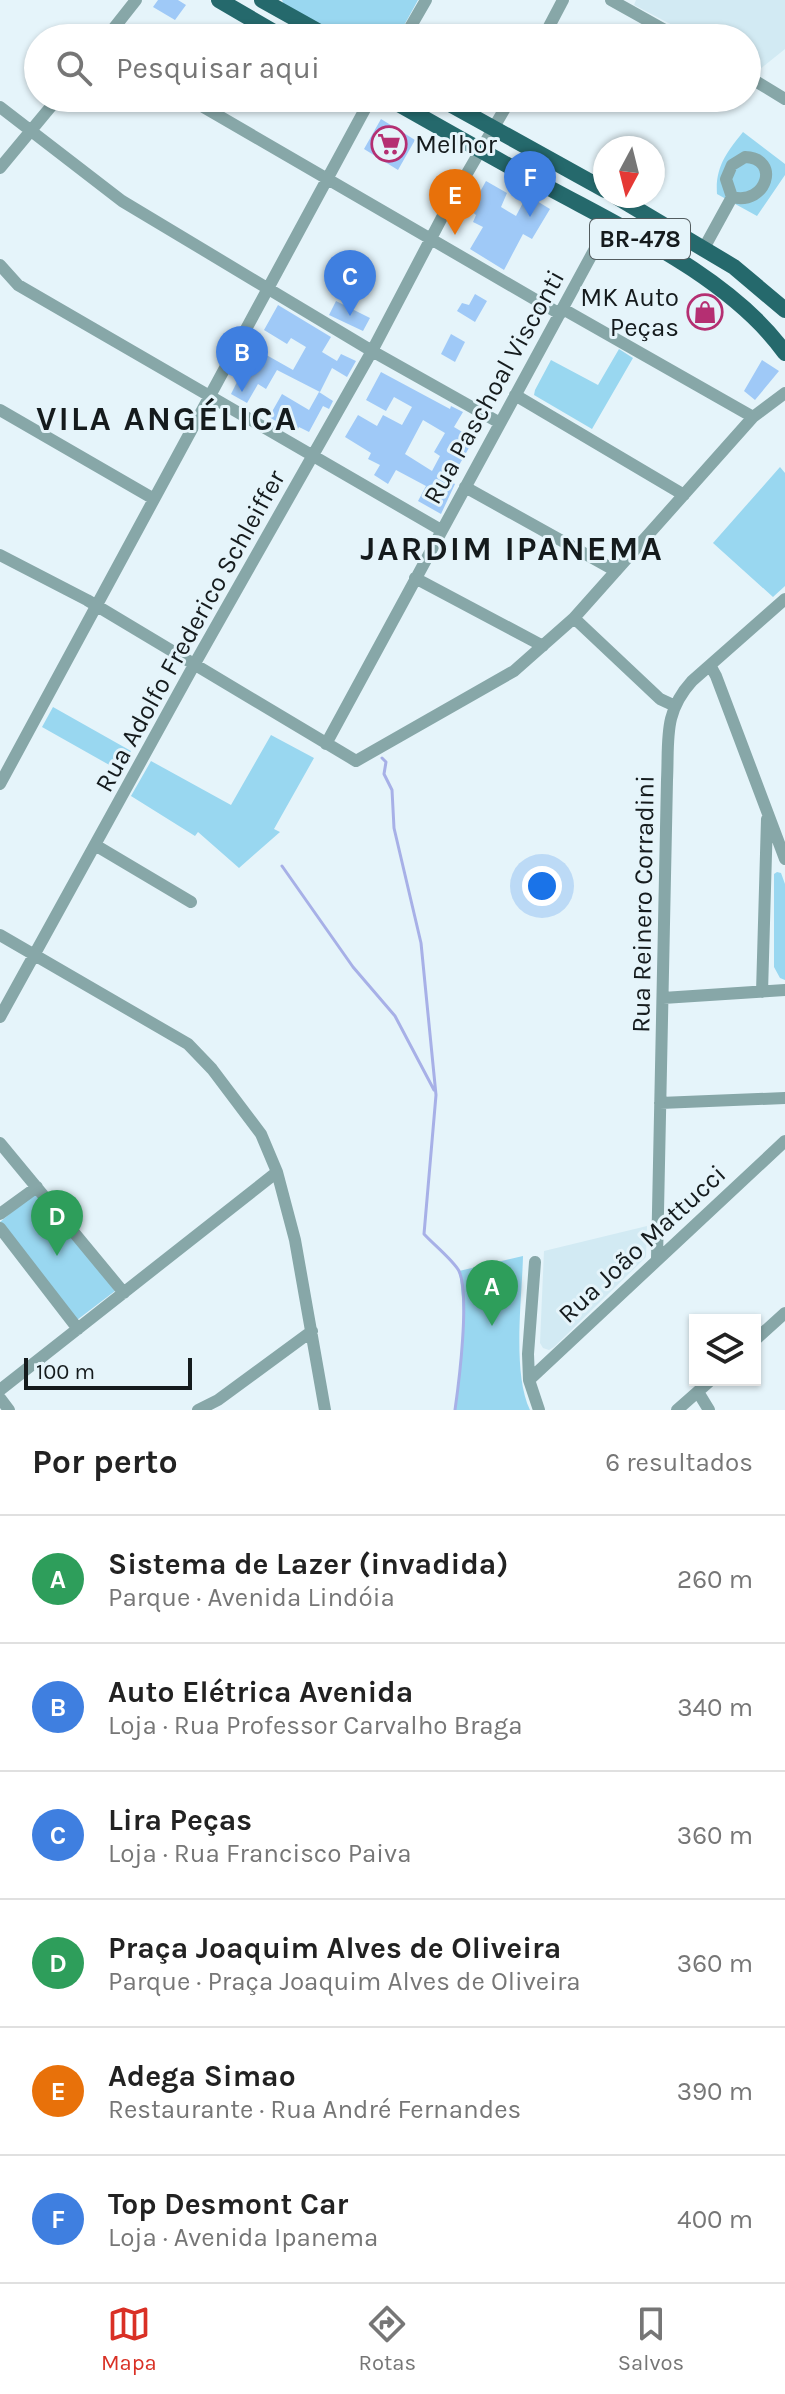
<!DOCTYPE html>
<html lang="pt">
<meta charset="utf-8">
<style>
body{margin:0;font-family:Karla,sans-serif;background:#f6f6f6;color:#222}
.controls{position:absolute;right:24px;bottom:24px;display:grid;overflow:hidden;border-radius:0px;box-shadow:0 2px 6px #0004}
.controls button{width:72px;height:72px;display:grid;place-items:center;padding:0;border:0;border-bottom:2px solid #e0e0e0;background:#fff;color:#222;font:40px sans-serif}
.compass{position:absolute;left:593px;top:136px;width:72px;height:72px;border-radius:50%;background:#fff;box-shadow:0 2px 6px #0004;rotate:187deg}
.scale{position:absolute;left:24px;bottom:20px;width:168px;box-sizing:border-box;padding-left:8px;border:4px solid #151b1d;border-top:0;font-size:22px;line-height:28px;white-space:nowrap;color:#151b1d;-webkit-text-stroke:6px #e5f4fa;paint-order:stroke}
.you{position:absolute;left:542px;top:886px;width:28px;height:28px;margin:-20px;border:6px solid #fff;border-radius:50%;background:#1a73e8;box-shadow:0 0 0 12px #1a73e833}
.badge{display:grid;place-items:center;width:52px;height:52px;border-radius:50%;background:#d93025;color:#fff;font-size:26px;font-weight:700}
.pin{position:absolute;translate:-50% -66px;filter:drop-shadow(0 2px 4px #0008)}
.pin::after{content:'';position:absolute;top:42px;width:28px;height:24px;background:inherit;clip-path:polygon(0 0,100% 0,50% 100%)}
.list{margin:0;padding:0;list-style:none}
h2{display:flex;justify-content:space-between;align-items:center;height:104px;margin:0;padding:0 32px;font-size:34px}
h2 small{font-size:26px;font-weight:400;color:#767676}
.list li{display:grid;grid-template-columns:52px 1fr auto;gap:24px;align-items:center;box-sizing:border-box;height:128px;padding:0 32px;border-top:2px solid #e0e0e0}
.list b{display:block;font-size:30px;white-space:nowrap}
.list p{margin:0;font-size:26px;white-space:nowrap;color:#767676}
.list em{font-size:26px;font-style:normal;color:#767676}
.icon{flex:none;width:44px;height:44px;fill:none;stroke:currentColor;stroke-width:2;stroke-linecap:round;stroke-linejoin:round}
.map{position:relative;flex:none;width:785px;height:1410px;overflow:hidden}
.search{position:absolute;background:#fff;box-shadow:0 2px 6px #0004;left:24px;right:24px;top:24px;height:88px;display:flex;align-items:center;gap:20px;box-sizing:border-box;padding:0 28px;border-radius:44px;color:#767676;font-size:30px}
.sheet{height:872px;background:#fff}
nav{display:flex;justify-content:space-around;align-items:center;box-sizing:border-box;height:112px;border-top:2px solid #e0e0e0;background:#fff;font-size:22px;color:#767676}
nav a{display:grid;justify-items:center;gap:4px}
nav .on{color:#d93025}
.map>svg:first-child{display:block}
.built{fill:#d2eaf3}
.green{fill:#99d7f0}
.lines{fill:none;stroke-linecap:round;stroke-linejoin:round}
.stream{stroke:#a7b0e7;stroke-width:3}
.building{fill:#9fc9f7;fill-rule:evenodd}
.minor{stroke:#87a7a8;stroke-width:12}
.major{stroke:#25696c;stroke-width:16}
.labels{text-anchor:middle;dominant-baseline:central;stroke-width:6;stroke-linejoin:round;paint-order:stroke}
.shield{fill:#e5f4fa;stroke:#535c5f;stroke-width:2}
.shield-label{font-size:24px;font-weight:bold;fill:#151b1d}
.poi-label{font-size:26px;fill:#151b1d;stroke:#e5f4fa;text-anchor:start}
.street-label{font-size:26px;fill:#151b1d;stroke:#e5f4fa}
.district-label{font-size:34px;font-weight:bold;letter-spacing:2px;fill:#151b1d;stroke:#e5f4fa}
</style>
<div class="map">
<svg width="785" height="1410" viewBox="0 0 785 1410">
<rect width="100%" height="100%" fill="#e5f4fa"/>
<!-- built -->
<path class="built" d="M 636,0 L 785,0 L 785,49 L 759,70 L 747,64 L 747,38 L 697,38 L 634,5 Z
M 647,1226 L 646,1257 L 554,1347 L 549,1350 L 543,1348 L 540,1343 L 544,1251 Z"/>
<!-- green -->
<path class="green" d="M 282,0 L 418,0 L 397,38 L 341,38 L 284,5 Z
M 743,132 L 785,164 L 785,175 L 757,216 L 717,194 C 715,167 727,152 743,132 Z
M 619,349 L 633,358 L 592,429 L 534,395 L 535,390 L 551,360 L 598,385 Z
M 780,467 L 785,473 L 785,586 L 773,597 L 713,543 Z
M 53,707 L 131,751 L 120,771 L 42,727 Z
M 271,735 L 314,758 L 274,829 L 280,832 L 239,868 L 198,832 L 195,836 L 131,796 L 151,761 L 231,805 Z
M 777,872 L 781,873 L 785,884 L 785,980 L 780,978 L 774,967 L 774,874 Z
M 37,1191 L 115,1291 L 77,1320 L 0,1222 Z
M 523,1256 C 522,1299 512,1372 530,1410 L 455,1410 C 463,1365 466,1317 459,1271 Z"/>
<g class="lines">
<!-- stream -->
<path class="stream" d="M 382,758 L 386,762 L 384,774 L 392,790 L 394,828 L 421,943 L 436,1095 L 424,1234 C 433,1244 453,1260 459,1271 C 470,1295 459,1382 455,1410
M 282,866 L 353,967 L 395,1016 L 434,1090"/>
</g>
<!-- building -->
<path class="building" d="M 158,0 L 178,0 L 186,5 L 175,20 L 153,7 Z
M 381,119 L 415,140 L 398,170 L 364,149 Z
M 486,181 L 507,193 L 501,207 L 516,216 L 527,195 L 550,209 L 532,239 L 523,234 L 504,270 L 470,249 L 483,227 L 473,222 L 476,215 L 470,210 Z
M 475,294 L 487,301 L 475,322 L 457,311 L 462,303 L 469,305 Z
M 336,301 L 370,318 L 363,331 L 329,315 Z
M 278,305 L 331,337 L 322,352 L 337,361 L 341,354 L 356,361 L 347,377 L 332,368 L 320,392 L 277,370 L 266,389 L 258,384 L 247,403 L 231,394 L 254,348 L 293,370 L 306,347 L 291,338 L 287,344 L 264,330 Z
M 451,334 L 465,342 L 455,362 L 441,354 Z
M 762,360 L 779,371 L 755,400 L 744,391 Z
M 381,372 L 450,409 L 451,406 L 463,412 L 454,427 L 474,439 L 450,481 L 455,484 L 441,514 L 418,501 L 426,486 L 396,470 L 388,484 L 374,475 L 380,465 L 368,459 L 371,453 L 345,437 L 358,415 L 377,426 L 383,415 L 402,425 L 412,407 L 394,397 L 386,411 L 366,400 ZM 423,420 L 445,433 L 434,452 L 440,456 L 432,471 L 405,454 Z
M 319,392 L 333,401 L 329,409 L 323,406 L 309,432 L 299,427 L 296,433 L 269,417 L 282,394 L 309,410 Z"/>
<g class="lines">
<!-- minor -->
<path class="minor" d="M 611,0 L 679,38
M 106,38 L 136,0
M 404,38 L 426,0
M 543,38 L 563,0
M 747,76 L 785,99
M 188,98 L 560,314
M 0,107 L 122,201 L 372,351 L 500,423
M 0,168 L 58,98
M 704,248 L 732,197 C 767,206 781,158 745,157 L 732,165 L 726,179 L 732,197
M 0,265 L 18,285 L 441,530
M 563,309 L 753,417
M 515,395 L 684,495
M 0,410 L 154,499
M 465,487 L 616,571
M 0,555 L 87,600 L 356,761 L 514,671 L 574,618 L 753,417 L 785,393
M 415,578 L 543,646
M 574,618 L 660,699 L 673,705
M 710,665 L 716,676 L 785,859
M 326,744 L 610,221
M 0,784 L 371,98
M 95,845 L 191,902
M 0,935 L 188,1044 L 212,1069 L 261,1134 L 277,1172 L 295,1240 L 325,1410
M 762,992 L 767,819
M 663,998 L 785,990
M 0,1017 L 194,665 L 372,351 L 448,206 L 511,98
M 660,1103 L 785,1098
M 0,1143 L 124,1293
M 0,1214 L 37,1187
M 0,1228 L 78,1329
M 657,1259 L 667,780 C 669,739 663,713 692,681 L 785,599
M 535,1262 L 528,1354 L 529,1380 L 539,1410
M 755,1340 L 785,1313
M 529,1380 L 785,1141
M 0,1390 L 277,1172
M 698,1392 L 709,1410
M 0,1398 L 9,1410
M 198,1410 L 218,1400 L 312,1331
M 677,1410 L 711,1380"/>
<!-- major -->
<path class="major" d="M 219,0 L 284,38
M 262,0 L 330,38
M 388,98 C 443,129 497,160 553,190 C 629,231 734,281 785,353
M 439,98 L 605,190
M 615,196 L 734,267 L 785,310"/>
</g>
<!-- icons -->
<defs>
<symbol id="supermarket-ring" viewBox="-11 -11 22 22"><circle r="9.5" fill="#e5f4fa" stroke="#b52f72" stroke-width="1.5"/><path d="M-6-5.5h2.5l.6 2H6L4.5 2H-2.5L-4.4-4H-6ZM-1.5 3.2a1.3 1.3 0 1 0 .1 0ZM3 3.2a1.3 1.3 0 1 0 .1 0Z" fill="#b52f72"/></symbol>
<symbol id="shop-ring" viewBox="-11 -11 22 22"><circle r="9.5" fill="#e5f4fa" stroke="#b52f72" stroke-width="1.5"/><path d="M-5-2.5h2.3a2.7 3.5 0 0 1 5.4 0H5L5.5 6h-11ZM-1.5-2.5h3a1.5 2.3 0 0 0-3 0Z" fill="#b52f72"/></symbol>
</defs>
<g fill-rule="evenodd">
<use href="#supermarket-ring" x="369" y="124" width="40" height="40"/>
<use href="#shop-ring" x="685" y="292" width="40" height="40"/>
</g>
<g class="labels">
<!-- shield labels -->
<rect class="shield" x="590" y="219" width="100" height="40" rx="6"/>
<g class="shield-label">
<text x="640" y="239">BR-478</text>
</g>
<!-- poi labels -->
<g class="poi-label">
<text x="415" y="144">Melhor</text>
<text x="679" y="297" text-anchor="end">MK Auto<tspan x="679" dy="30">Peças</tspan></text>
</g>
<!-- street labels -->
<g class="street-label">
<text transform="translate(494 387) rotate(-61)">Rua Paschoal Visconti</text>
<text transform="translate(190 631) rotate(-61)">Rua Adolfo Frederico Schleiffer</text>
<text transform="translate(643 904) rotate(-89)">Rua Reinero Corradini</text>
<text transform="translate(642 1244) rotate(-43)">Rua João Mattucci</text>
</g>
<!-- district labels -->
<g class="district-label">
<text x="167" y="419">VILA ANGÉLICA</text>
<text x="512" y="549">JARDIM IPANEMA</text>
</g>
</g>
</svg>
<div class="controls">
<button><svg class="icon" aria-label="layers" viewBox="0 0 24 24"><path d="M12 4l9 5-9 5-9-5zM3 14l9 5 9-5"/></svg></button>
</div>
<svg class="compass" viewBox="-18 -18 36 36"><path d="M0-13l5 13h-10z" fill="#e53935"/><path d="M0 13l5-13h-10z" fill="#767676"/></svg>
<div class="scale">100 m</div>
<div class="you"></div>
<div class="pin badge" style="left:492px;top:1326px;background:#2e9e5b">A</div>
<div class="pin badge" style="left:242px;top:392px;background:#3f7fe0">B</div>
<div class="pin badge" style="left:350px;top:316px;background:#3f7fe0">C</div>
<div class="pin badge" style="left:57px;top:1256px;background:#2e9e5b">D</div>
<div class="pin badge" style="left:455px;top:235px;background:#e8710a">E</div>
<div class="pin badge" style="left:530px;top:217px;background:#3f7fe0">F</div>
<div class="search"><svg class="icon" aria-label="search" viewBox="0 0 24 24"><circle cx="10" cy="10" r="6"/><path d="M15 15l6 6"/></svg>Pesquisar aqui</div>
</div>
<section class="sheet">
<h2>Por perto<small>6 resultados</small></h2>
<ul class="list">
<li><span class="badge" style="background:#2e9e5b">A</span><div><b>Sistema de Lazer (invadida)</b><p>Parque · Avenida Lindóia</p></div><em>260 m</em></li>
<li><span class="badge" style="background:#3f7fe0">B</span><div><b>Auto Elétrica Avenida</b><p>Loja · Rua Professor Carvalho Braga</p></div><em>340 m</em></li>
<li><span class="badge" style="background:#3f7fe0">C</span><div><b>Lira Peças</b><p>Loja · Rua Francisco Paiva</p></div><em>360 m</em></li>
<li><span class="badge" style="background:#2e9e5b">D</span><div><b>Praça Joaquim Alves de Oliveira</b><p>Parque · Praça Joaquim Alves de Oliveira</p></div><em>360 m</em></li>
<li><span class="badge" style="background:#e8710a">E</span><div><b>Adega Simao</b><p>Restaurante · Rua André Fernandes</p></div><em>390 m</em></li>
<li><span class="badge" style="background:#3f7fe0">F</span><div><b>Top Desmont Car</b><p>Loja · Avenida Ipanema</p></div><em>400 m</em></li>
</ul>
</section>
<nav>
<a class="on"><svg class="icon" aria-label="map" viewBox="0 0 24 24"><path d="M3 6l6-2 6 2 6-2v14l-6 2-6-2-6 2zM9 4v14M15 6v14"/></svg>Mapa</a>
<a><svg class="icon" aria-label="directions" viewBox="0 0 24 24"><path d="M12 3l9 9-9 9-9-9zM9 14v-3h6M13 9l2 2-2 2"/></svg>Rotas</a>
<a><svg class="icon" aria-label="saved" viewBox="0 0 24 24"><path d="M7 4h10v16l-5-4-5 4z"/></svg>Salvos</a>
</nav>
